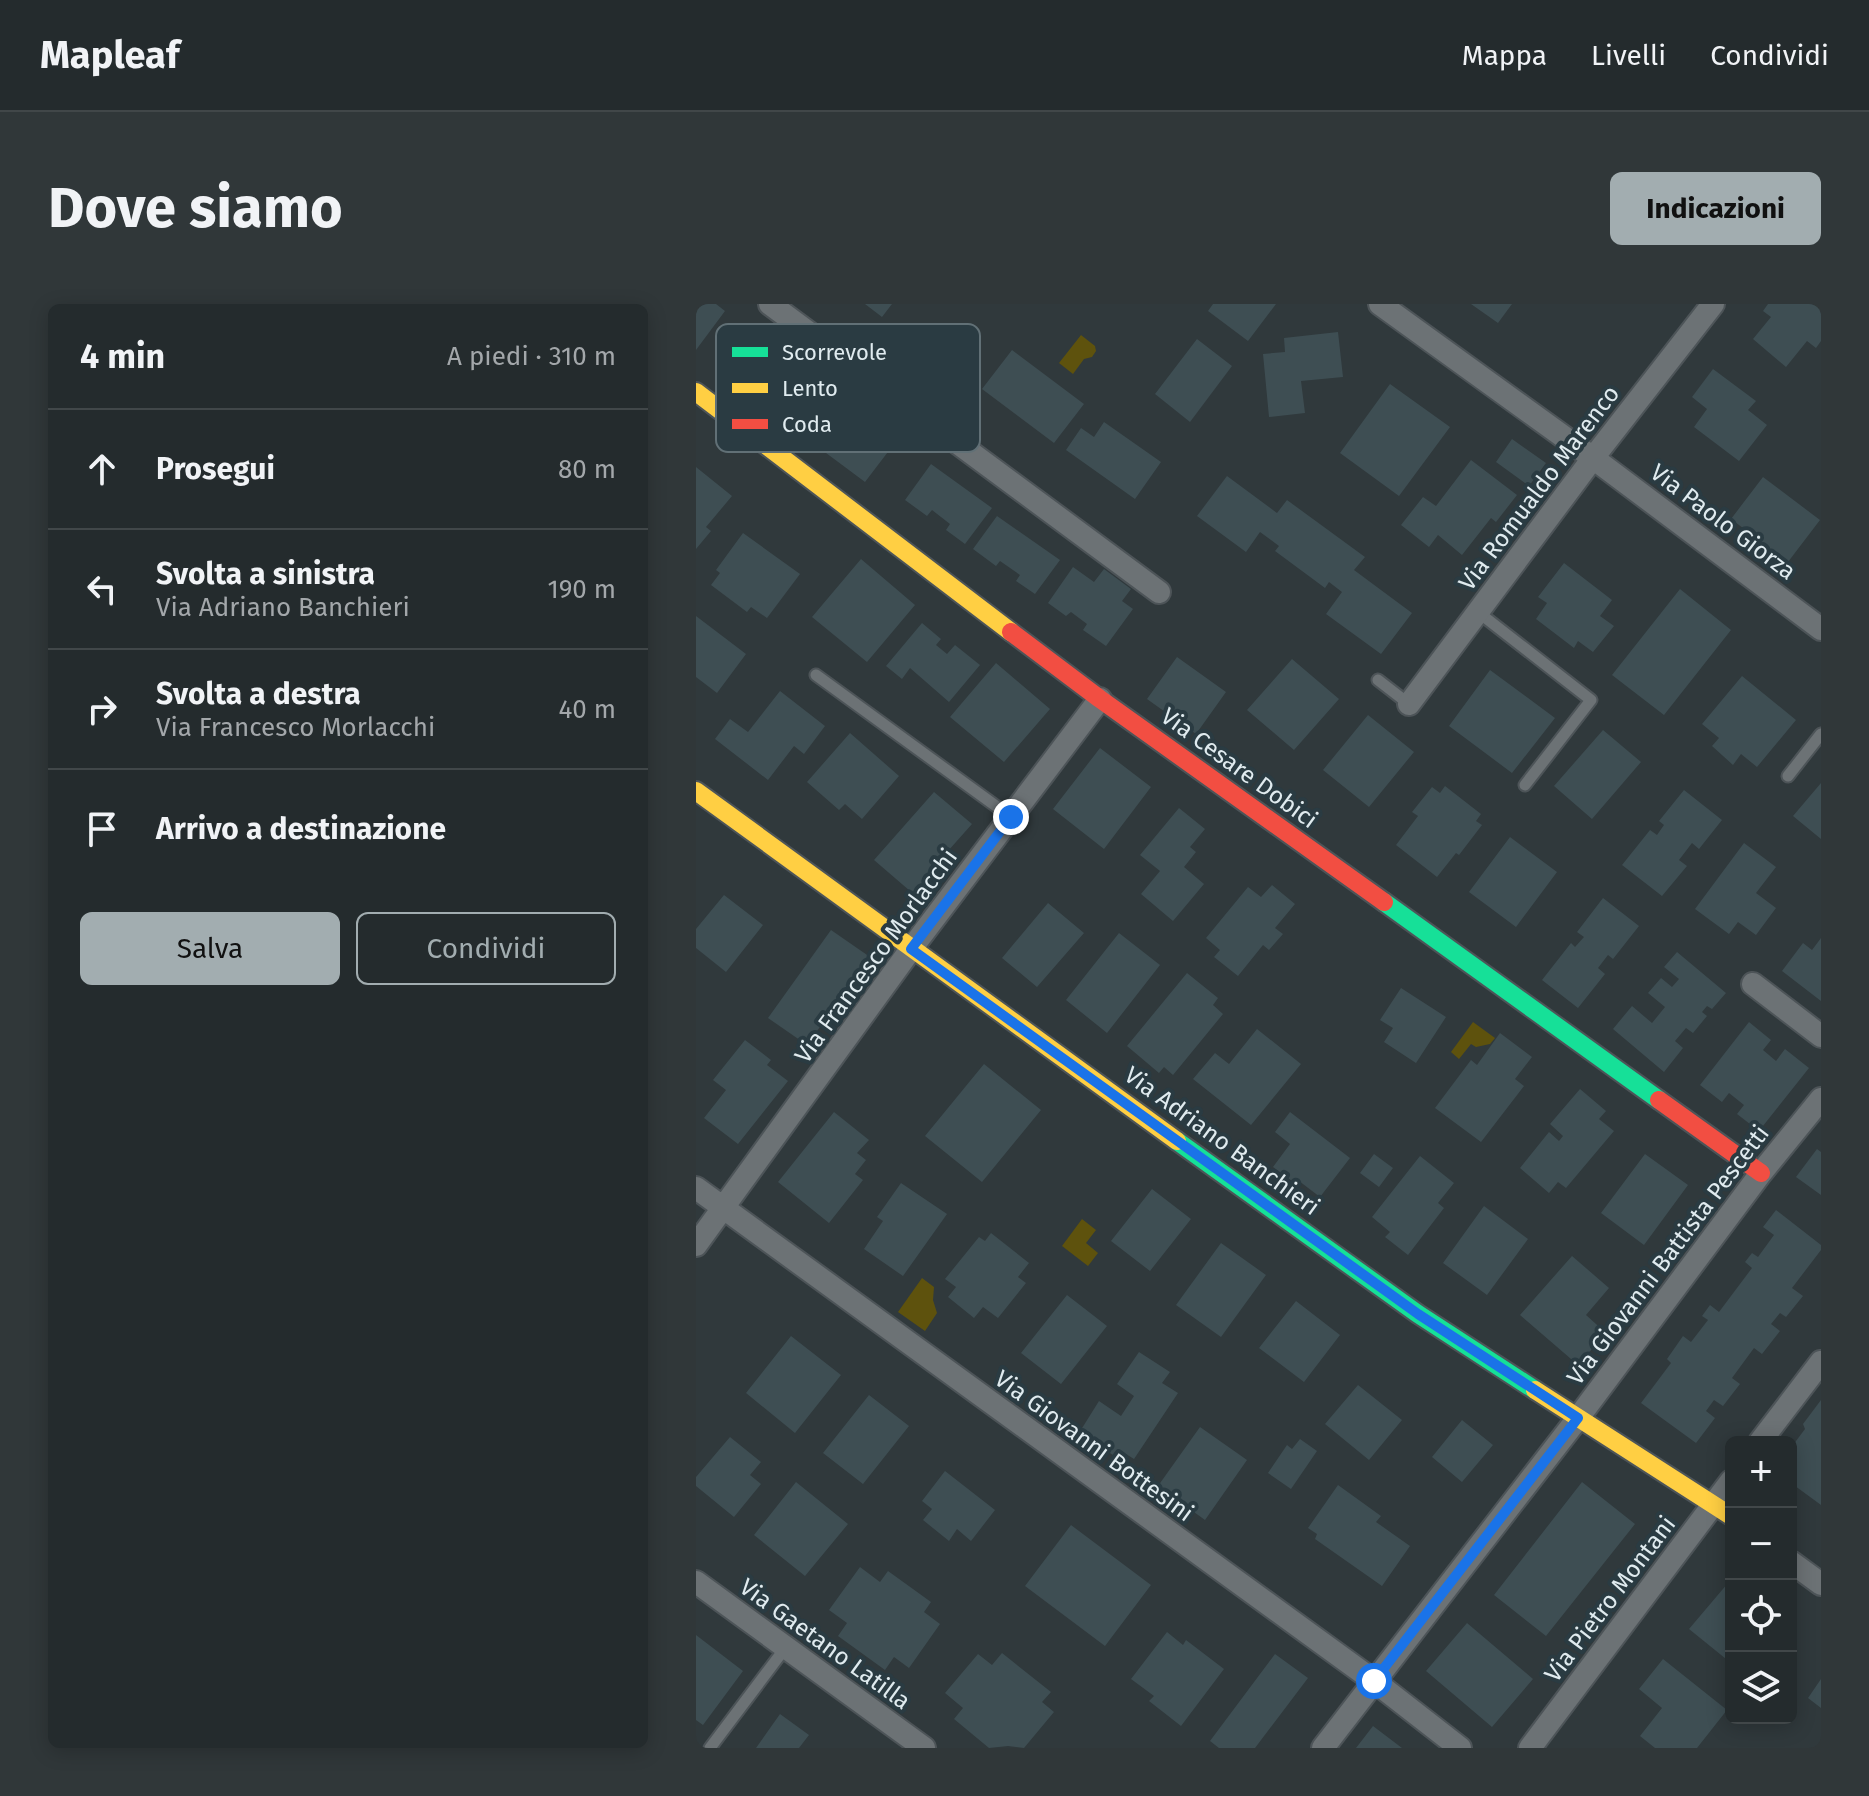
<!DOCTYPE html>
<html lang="it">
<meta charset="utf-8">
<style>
body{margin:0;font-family:"Fira Sans",sans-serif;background:#303739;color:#f1f3f6}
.controls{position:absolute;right:24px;bottom:24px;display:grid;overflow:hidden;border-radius:12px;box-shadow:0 4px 20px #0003}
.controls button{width:72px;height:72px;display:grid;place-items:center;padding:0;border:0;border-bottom:2px solid #414749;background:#242b2d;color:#f1f3f6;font:40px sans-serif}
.stop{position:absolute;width:24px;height:24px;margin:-18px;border:6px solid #1a73e8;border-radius:50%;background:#fff}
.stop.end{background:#1a73e8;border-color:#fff;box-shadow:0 2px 8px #0008}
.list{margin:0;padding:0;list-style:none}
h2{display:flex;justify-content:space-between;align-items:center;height:104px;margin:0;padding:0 32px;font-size:34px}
h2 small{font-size:26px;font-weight:400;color:#a3a7aa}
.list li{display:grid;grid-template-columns:52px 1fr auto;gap:24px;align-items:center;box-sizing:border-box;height:120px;padding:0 32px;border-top:2px solid #414749}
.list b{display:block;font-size:30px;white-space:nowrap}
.list p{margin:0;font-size:26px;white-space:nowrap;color:#a3a7aa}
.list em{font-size:26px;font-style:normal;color:#a3a7aa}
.actions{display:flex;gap:16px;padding:24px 32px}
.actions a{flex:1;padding:18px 0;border:2px solid #a2adb0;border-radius:12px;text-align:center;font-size:28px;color:#a2adb0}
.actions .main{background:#a2adb0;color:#111}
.icon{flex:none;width:44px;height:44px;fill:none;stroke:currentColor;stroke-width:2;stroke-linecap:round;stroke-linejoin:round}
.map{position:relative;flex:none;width:1125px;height:1444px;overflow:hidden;border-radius:12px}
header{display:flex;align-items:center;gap:48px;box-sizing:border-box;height:112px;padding:0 40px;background:#242b2d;border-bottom:2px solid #414749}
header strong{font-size:38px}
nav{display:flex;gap:44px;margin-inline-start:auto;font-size:28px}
.intro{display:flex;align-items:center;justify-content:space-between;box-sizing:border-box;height:192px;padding:0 48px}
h1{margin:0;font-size:56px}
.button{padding:20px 36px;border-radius:12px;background:#a2adb0;color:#111;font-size:28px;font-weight:700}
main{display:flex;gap:48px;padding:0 48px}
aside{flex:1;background:#242b2d;border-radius:12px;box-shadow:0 4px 20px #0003}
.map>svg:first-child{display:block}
.water{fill:#5e520d}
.building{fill:#3e4e53}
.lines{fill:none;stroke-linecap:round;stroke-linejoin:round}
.lane-casing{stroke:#4d5458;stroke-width:15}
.street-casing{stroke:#4d5458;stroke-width:26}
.fast-casing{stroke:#4d5458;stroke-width:22}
.slow-casing{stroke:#4d5458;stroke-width:22}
.jam-casing{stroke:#4d5458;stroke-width:22}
.lane{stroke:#6c7275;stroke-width:11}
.street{stroke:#6c7275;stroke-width:22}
.fast{stroke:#16e098;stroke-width:18}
.slow{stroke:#ffcf43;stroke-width:18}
.jam{stroke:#f24e42;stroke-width:18}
.route{stroke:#1a73e8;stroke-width:10}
.labels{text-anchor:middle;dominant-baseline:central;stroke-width:8;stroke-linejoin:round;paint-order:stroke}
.street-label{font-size:24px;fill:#e0ebef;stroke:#2a3b42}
.key{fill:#2a3b42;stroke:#617076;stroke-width:2}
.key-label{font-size:22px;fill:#e0ebef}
</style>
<header>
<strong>Mapleaf</strong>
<nav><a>Mappa</a><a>Livelli</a><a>Condividi</a></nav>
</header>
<div class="intro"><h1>Dove siamo</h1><a class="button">Indicazioni</a></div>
<main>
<aside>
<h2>4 min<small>A piedi · 310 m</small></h2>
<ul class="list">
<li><svg class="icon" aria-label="ahead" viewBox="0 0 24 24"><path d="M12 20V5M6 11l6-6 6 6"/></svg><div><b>Prosegui</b></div><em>80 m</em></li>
<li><svg class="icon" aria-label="left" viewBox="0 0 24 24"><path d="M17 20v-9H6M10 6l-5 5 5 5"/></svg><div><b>Svolta a sinistra</b><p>Via Adriano Banchieri</p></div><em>190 m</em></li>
<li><svg class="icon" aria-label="right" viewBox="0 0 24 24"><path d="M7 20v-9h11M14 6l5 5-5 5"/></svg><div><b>Svolta a destra</b><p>Via Francesco Morlacchi</p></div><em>40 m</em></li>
<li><svg class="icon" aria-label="arrive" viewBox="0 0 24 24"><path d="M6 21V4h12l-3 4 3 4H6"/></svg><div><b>Arrivo a destinazione</b></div></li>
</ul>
<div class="actions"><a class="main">Salva</a><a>Condividi</a></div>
</aside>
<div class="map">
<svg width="1125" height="1444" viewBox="0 0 1125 1444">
<rect width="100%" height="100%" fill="#30393c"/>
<!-- water -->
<path class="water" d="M 385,31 L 399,42 L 400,47 L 396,53 L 388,55 L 377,70 L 363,59 Z
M 777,718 L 799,734 L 794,740 L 780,743 L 775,740 L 763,755 L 755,748 Z
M 386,915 L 400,926 L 390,939 L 402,949 L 392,962 L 366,942 Z
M 226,974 L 238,983 L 237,996 L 241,1009 L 229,1027 L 202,1008 Z"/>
<!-- building -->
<path class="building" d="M 0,0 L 20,0 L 29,7 L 0,46 Z
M 169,0 L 196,0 L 186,13 Z
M 517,0 L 580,0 L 552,37 L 512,7 Z
M 775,0 L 816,0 L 802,19 Z
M 1072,0 L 1125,0 L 1125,37 L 1120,44 L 1111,37 L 1090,63 L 1057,35 L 1075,13 L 1067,7 Z
M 642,28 L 647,73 L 605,77 L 609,109 L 573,113 L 567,50 L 589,48 L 588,34 Z
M 501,35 L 536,62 L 494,118 L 459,90 Z
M 316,46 L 388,100 L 358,139 L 286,85 Z
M 1017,65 L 1060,97 L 1052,106 L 1071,121 L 1043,157 L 998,123 L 1011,105 L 996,93 Z
M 694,80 L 754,123 L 703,192 L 644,149 Z
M 152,105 L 198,140 L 169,178 L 122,143 Z
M 408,118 L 465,158 L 439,195 L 370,146 L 385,124 L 398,133 Z
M 816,135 L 850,159 L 833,182 L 800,158 Z
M 775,156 L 821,191 L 800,218 L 795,214 L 766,251 L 742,231 L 733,243 L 705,221 L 727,193 L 740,202 Z
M 235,160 L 296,204 L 269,240 L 250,226 L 254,220 L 236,206 L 231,212 L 209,196 Z
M 0,163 L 36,192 L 10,223 L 15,227 L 0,245 Z
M 531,172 L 581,209 L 591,196 L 669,253 L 658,266 L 716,309 L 685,350 L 630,310 L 646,288 L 633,278 L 629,284 L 579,247 L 583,242 L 564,228 L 550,248 L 501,212 Z
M 1067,173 L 1124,216 L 1092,258 L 1035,215 Z
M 301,212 L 364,256 L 339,290 L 320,277 L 324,271 L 304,257 L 300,262 L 277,245 Z
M 47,229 L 104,270 L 71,314 L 55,303 L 51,308 L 15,281 L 24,269 L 20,266 Z
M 165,255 L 219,301 L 171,358 L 116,313 Z
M 868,259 L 916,296 L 904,312 L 918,322 L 897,348 L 882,337 L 878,344 L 840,315 L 851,299 L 842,293 Z
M 377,263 L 398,278 L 408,265 L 435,285 L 426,297 L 437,305 L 410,342 L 387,326 L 391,320 L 375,308 L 370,312 L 352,299 Z
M 984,285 L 1035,326 L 968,411 L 916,371 Z
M 0,312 L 50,350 L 21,389 L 0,373 Z
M 226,319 L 245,335 L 240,341 L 251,350 L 259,341 L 284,361 L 253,398 L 214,364 L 206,375 L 190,362 Z
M 481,353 L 530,388 L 500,430 L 451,395 Z
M 596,355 L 643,395 L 598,446 L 551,406 Z
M 300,359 L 354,405 L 308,458 L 254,413 Z
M 794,366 L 859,414 L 816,469 L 753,422 Z
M 1046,372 L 1100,416 L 1061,463 L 1045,450 L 1037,461 L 1016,442 L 1023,434 L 1006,420 Z
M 84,387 L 129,422 L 108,450 L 98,442 L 72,476 L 19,435 L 34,415 L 52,428 Z
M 672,411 L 718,448 L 673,503 L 627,466 Z
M 907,426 L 945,458 L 896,515 L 858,482 Z
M 154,429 L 203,472 L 166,515 L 149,500 L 143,506 L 111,478 Z
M 404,444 L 455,483 L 408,545 L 357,505 Z
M 1125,479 L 1125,535 L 1097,512 Z
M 749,482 L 785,510 L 780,517 L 786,521 L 763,551 L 760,549 L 741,573 L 700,541 L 722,512 L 716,508 L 736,483 L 744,489 Z
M 988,486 L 1026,516 L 1003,545 L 996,539 L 983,556 L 991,562 L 966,592 L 926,561 L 954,526 L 961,531 L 968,521 L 963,517 Z
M 238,488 L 276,520 L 252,547 L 257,552 L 221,593 L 178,556 Z
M 483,504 L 509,525 L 494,543 L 500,548 L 488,563 L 508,580 L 477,617 L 445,590 L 464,567 L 444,551 Z
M 814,533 L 861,568 L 820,623 L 773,588 Z
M 1048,539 L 1080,563 L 1060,589 L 1080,604 L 1060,631 L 1042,618 L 1033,630 L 999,605 Z
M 576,581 L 599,600 L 579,624 L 587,630 L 573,646 L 567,641 L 542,672 L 518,653 L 524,646 L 510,634 L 552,583 L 565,593 Z
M 28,591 L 67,621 L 30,668 L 0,644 L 0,625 Z
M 907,594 L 943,622 L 917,655 L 912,651 L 902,664 L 909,670 L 882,704 L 846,676 L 875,639 L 879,643 L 888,633 L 881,628 Z
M 352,599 L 388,629 L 341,683 L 306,654 Z
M 135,626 L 174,653 L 111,741 L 72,714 Z
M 423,629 L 464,661 L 411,729 L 370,696 Z
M 1125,634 L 1125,697 L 1086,667 L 1107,639 L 1116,646 Z
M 981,648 L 1030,689 L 1016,705 L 1011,702 L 1006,708 L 1011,712 L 997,729 L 990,724 L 979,737 L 987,744 L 968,768 L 917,725 L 936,702 L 956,719 L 969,703 L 952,689 L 965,674 L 976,683 L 983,675 L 968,663 Z
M 491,669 L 522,694 L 517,701 L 527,710 L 477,771 L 468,763 L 463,769 L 431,742 Z
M 705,684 L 750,713 L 720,759 L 688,738 L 697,724 L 684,716 Z
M 1053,718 L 1075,736 L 1067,746 L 1080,757 L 1089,745 L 1113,764 L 1063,827 L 1041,810 L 1048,801 L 1033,789 L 1026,798 L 1004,781 Z
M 561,725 L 605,760 L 555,821 L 497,775 L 519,749 L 533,760 Z
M 804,729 L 836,753 L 819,775 L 828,782 L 785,838 L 739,804 L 775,756 L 781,761 Z
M 49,736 L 75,756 L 71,761 L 92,777 L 42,840 L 8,814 L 30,786 L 17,776 Z
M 288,760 L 345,806 L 286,878 L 229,832 Z
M 884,785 L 910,807 L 903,815 L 918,827 L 870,884 L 862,878 L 853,889 L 824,864 L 853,828 L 863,837 L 867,832 L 854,820 Z
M 138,808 L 173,836 L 161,849 L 170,856 L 159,870 L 167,876 L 133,919 L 82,878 Z
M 594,808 L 654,854 L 624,893 L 603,877 L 600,880 L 577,863 L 594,840 L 579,828 Z
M 1121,845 L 1125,848 L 1125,891 L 1100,873 Z
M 678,850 L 697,864 L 683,883 L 664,869 Z
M 949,850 L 992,881 L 948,941 L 905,909 Z
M 724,852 L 758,879 L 742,899 L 748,904 L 712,951 L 689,933 L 694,928 L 676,913 Z
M 205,879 L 251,910 L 207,972 L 168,945 L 187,917 L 181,913 Z
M 456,885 L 495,915 L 454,967 L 415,937 Z
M 788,902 L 832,935 L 791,991 L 747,959 Z
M 1080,906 L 1125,941 L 1125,946 L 1096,984 L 1107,992 L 1090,1013 L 1084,1009 L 1075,1020 L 1084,1027 L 1066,1050 L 1058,1044 L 1036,1074 L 1044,1080 L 1027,1102 L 1018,1096 L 1010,1107 L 1019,1114 L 1000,1139 L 945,1099 L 975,1059 L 971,1055 L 987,1032 L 995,1038 L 1012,1016 L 1006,1012 L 1014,1001 L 1023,1008 L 1056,964 L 1049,958 L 1056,949 L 1062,953 L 1078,931 L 1067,923 Z
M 295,929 L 333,959 L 322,973 L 330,979 L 302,1014 L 287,1003 L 278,1014 L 252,993 L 260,983 L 249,975 L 283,933 L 289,937 Z
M 525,939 L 570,971 L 525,1033 L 480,1001 Z
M 876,952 L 913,984 L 890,1011 L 910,1029 L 882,1061 L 824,1011 Z
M 371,991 L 411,1022 L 365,1080 L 325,1049 Z
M 600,997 L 644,1031 L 608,1078 L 563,1044 Z
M 95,1032 L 145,1071 L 99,1129 L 50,1089 Z
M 443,1048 L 474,1068 L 466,1079 L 482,1089 L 438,1155 L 422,1145 L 417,1151 L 383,1129 L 403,1097 L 425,1112 L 438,1092 L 421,1080 Z
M 662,1081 L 706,1116 L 673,1156 L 629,1120 Z
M 173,1091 L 213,1122 L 167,1180 L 127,1149 Z
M 1125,1096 L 1125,1201 L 1095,1179 L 1095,1139 L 1097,1141 L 1109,1125 L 1107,1120 Z
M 766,1116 L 797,1141 L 766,1178 L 736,1153 Z
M 504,1123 L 551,1156 L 509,1216 L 462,1182 Z
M 34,1133 L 65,1158 L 54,1171 L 65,1180 L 38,1213 L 0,1182 L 0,1173 Z
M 604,1135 L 621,1147 L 595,1185 L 572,1169 L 591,1141 L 596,1145 Z
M 249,1167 L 299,1206 L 275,1237 L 261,1225 L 253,1237 L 227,1216 L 236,1205 L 226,1197 Z
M 100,1178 L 152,1220 L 109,1272 L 58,1231 Z
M 886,1178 L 939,1220 L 850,1332 L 798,1291 Z
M 642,1181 L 685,1212 L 680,1218 L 714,1242 L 686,1282 L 619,1235 L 621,1230 L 612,1224 Z
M 375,1221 L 455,1281 L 409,1342 L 329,1282 Z
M 164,1263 L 184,1278 L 192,1267 L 235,1298 L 228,1308 L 244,1320 L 213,1364 L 198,1353 L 189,1366 L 142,1332 L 151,1319 L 133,1306 Z
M 1032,1279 L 1035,1281 L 1035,1359 L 993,1325 Z
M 771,1319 L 837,1375 L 796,1423 L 730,1367 Z
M 471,1328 L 487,1341 L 490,1336 L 528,1365 L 485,1422 L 453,1397 L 458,1392 L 435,1375 Z
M 0,1331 L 47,1367 L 7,1421 L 0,1416 Z
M 306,1349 L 355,1388 L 346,1398 L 358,1408 L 328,1444 L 312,1442 L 293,1444 L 258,1415 L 267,1404 L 249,1389 L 282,1350 L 296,1361 Z
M 579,1350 L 612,1374 L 559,1444 L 523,1444 L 514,1437 Z
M 967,1355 L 1031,1406 L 1001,1444 L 959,1444 L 944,1432 L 966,1404 L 943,1385 Z
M 1125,1375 L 1125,1404 L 1112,1394 Z
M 84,1410 L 113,1431 L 103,1444 L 60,1444 Z
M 677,1422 L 706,1444 L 660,1444 Z"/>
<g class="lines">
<defs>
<path id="lane" d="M 782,308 L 895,396 L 829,481
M 120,371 L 315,513
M 682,376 L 713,400
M 1092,472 L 1125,430
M 14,1444 L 90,1343"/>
<path id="street" d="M 74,0 L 463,288
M 684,0 L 897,154 L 1125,325
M 713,400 L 897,154 L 1017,0
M 1057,680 L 1125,732
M 0,884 L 678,1377 L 764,1444
M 0,941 L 215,645 L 404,395
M 1064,1138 L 1125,1058
M 1095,1258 L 1125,1280
M 0,1278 L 228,1444
M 627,1444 L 882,1114 L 1065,869 L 1125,795
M 834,1444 L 1035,1177"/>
<path id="fast" d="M 688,598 L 963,796
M 481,837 L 722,1010 L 839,1086"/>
<path id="slow" d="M 0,88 L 315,328
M 0,487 L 481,837
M 839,1086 L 1035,1212"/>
<path id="jam" d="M 315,328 L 404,395 L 688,598
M 963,796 L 1065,869"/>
</defs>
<!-- lane casing -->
<use href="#lane" class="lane-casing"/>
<!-- street casing -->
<use href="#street" class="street-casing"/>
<!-- fast casing -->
<use href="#fast" class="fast-casing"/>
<!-- slow casing -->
<use href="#slow" class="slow-casing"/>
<!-- jam casing -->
<use href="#jam" class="jam-casing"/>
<!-- lane -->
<use href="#lane" class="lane"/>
<!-- street -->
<use href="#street" class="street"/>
<!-- fast -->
<use href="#fast" class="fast"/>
<!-- slow -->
<use href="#slow" class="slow"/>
<!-- jam -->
<use href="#jam" class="jam"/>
</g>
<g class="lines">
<!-- route -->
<path class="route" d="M 315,513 L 215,645 L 722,1010 L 882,1114 L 678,1377"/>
</g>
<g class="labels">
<!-- street labels -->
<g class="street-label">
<text transform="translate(843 184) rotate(-53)">Via Romualdo Marenco</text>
<text transform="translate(1027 218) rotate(37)">Via Paolo Giorza</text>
<text transform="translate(543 464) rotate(36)">Via Cesare Dobici</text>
<text transform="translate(180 652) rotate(-54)">Via Francesco Morlacchi</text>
<text transform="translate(526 837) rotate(36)">Via Adriano Banchieri</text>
<text transform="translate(972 951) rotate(-53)">Via Giovanni Battista Pescetti</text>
<text transform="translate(398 1142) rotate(36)">Via Giovanni Bottesini</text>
<text transform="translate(914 1295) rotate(-53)">Via Pietro Montani</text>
<text transform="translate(129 1340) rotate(36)">Via Gaetano Latilla</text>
</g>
</g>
<!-- legend -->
<rect x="20" y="20" width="264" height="128" rx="12" class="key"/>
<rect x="36" y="43" width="36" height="10" fill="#16e098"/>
<rect x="36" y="79" width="36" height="10" fill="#ffcf43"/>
<rect x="36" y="115" width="36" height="10" fill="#f24e42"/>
<g class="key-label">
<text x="86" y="56">Scorrevole</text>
<text x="86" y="92">Lento</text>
<text x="86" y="128">Coda</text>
</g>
</svg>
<div class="controls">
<button>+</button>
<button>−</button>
<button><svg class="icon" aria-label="locate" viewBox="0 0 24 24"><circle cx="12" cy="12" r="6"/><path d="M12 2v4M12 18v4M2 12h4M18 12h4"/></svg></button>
<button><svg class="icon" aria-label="layers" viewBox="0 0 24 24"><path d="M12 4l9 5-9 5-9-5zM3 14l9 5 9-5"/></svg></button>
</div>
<div class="stop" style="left:678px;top:1377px"></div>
<div class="stop end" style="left:315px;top:513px"></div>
</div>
</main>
